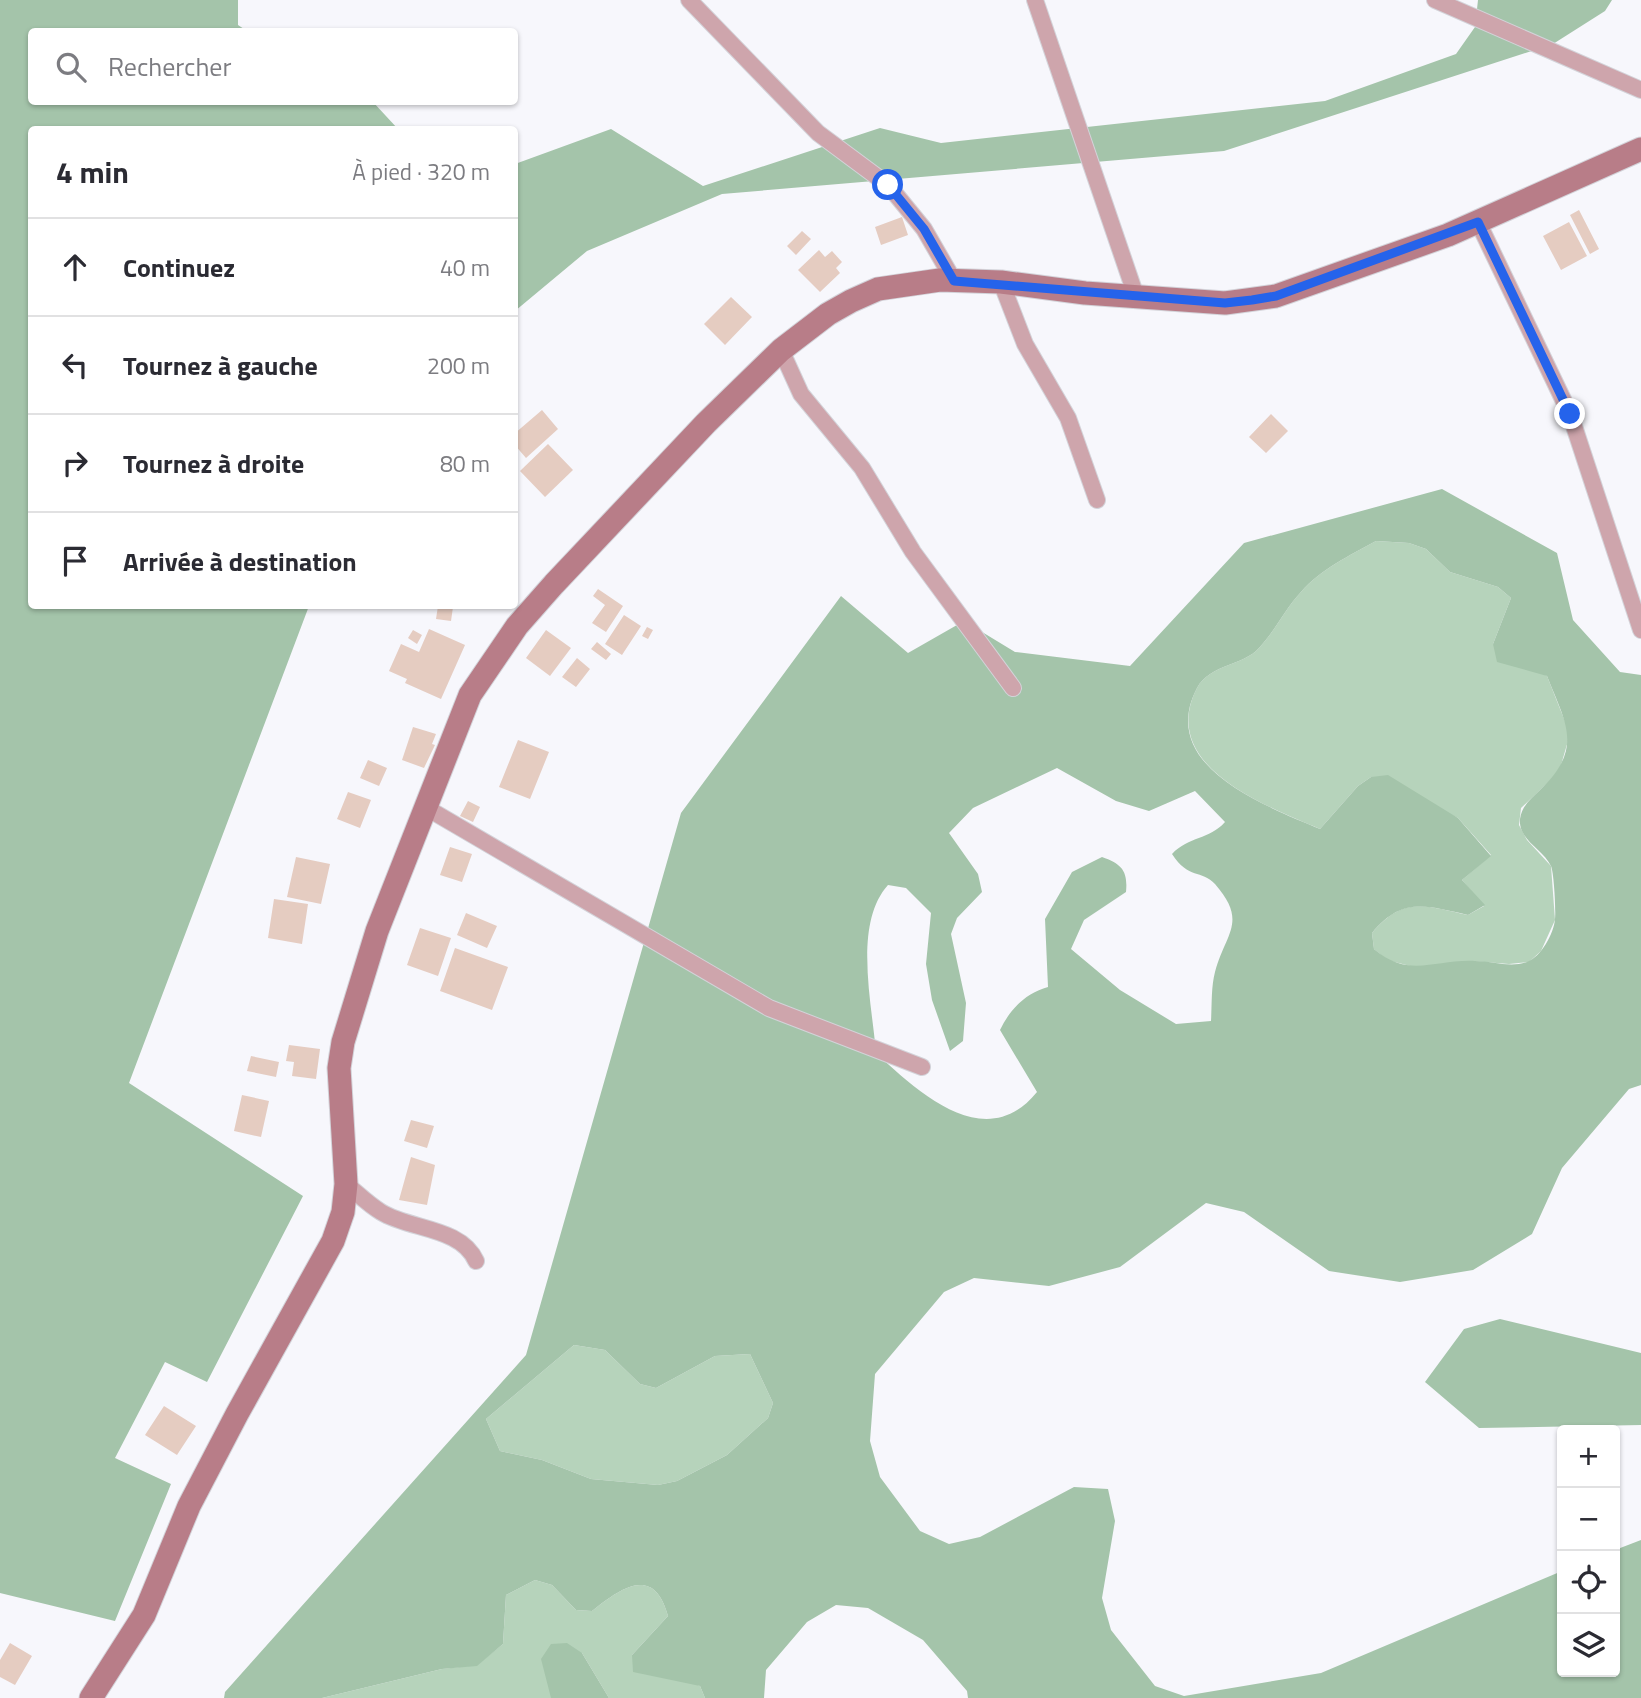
<!DOCTYPE html>
<html lang="fr">
<meta charset="utf-8">
<style>
body{margin:0;font-family:"Titillium Web",sans-serif;background:#f7f7f7;color:#2b2b33}
.controls{position:absolute;right:21px;bottom:21px;display:grid;overflow:hidden;border-radius:7px;box-shadow:0 2px 5px #0004}
.controls button{width:63px;height:63px;display:grid;place-items:center;padding:0;border:0;border-bottom:2px solid #e1e1e2;background:#fff;color:#2b2b33;font:35px sans-serif}
.stop{position:absolute;width:21px;height:21px;margin:-16px;border:5px solid #2563eb;border-radius:50%;background:#fff}
.stop.end{background:#2563eb;border-color:#fff;box-shadow:0 2px 7px #0008}
.list{margin:0;padding:0;list-style:none}
h2{display:flex;justify-content:space-between;align-items:center;height:91px;margin:0;padding:0 28px;font-size:30px}
h2 small{font-size:23px;font-weight:400;color:#7c7c81}
.list li{display:grid;grid-template-columns:46px 1fr auto;gap:21px;align-items:center;box-sizing:border-box;height:98px;padding:0 28px;border-top:2px solid #e1e1e2}
.list b{display:block;font-size:26px;white-space:nowrap}
.list em{font-size:23px;font-style:normal;color:#7c7c81}
.icon{flex:none;width:38px;height:38px;fill:none;stroke:currentColor;stroke-width:2;stroke-linecap:round;stroke-linejoin:round}
.map{position:relative;flex:none;width:1641px;height:1698px;overflow:hidden}
.search{position:absolute;background:#fff;box-shadow:0 2px 5px #0004;left:28px;top:28px;width:490px;height:77px;display:flex;align-items:center;gap:18px;box-sizing:border-box;padding:0 24px;border-radius:7px;color:#7c7c81;font-size:26px}
.panel{position:absolute;background:#fff;box-shadow:0 2px 5px #0004;left:28px;top:126px;width:490px;height:483px;border-radius:7px}
.map>svg:first-child{display:block}
.green{fill:#b6d3bb}
.forest{fill:#a4c4aa;fill-rule:evenodd}
.building{fill:#e5ccc1}
.lines{fill:none;stroke-linecap:round;stroke-linejoin:round}
.street-casing{stroke:#d3d3d9;stroke-width:18}
.secondary-casing{stroke:#d3d3d9;stroke-width:25}
.street{stroke:#cea5ac;stroke-width:16}
.secondary{stroke:#b87d88;stroke-width:23}
.route{stroke:#2563eb;stroke-width:9}
</style>
<div class="map">
<svg width="1641" height="1698" viewBox="0 0 1641 1698">
<rect width="100%" height="100%" fill="#f7f7fc"/>
<!-- green -->
<path class="green" d="M 1376,541 L 1409,543 L 1426,549 L 1450,572 L 1498,587 L 1511,598 L 1493,644 L 1547,676 L 1570,734 L 1559,772 L 1521,808 L 1519,825 L 1527,840 L 1551,866 L 1555,920 L 1541,951 L 1529,962 L 1509,964 L 1472,961 L 1418,968 L 1387,960 L 1374,949 L 1372,933 C 1404,895 1425,906 1468,915 L 1484,906 L 1462,880 L 1491,855 L 1458,818 L 1371,777 L 1358,786 L 1320,829 C 1266,806 1157,766 1197,688 C 1210,664 1243,666 1259,648 C 1275,631 1285,609 1301,592 C 1321,569 1349,556 1376,541 Z
M 574,1345 L 605,1350 L 640,1384 L 656,1388 L 715,1356 L 750,1354 L 773,1403 L 768,1418 L 727,1455 L 677,1481 L 658,1485 L 591,1479 L 542,1460 L 500,1451 L 486,1419 Z
M 535,1580 L 552,1585 L 576,1610 L 592,1611 C 621,1588 654,1564 668,1616 L 632,1655 L 700,1686 L 705,1698 L 609,1698 L 582,1653 L 551,1693 L 551,1698 L 322,1698 L 442,1669 L 477,1665 L 503,1644 L 506,1595 Z"/>
<!-- forest -->
<path class="forest" d="M 0,0 L 238,0 L 238,25 L 247,31 L 32,32 L 32,102 L 373,102 L 398,129 L 32,130 L 32,606 L 309,606 L 129,1083 L 303,1196 L 207,1382 L 165,1362 L 115,1458 L 171,1484 L 115,1621 L 0,1593 Z
M 1478,0 L 1612,0 L 1605,11 L 1553,44 L 1224,151 L 722,194 L 587,251 L 515,311 L 515,164 L 611,129 L 703,186 L 880,128 L 941,143 L 1325,101 L 1456,54 L 1475,27 Z
M 1442,489 L 1557,553 L 1573,620 L 1620,672 L 1641,675 L 1641,1085 L 1629,1089 L 1562,1168 L 1532,1234 L 1473,1270 L 1400,1282 L 1329,1271 L 1244,1212 L 1206,1203 L 1120,1267 L 1049,1286 L 974,1278 L 944,1292 L 875,1374 L 870,1441 L 880,1477 L 920,1531 L 949,1544 L 980,1537 L 1074,1487 L 1108,1489 L 1115,1521 L 1102,1598 L 1111,1630 L 1155,1686 L 1184,1696 L 1321,1673 L 1562,1571 L 1562,1672 L 1615,1672 L 1615,1550 L 1641,1540 L 1641,1698 L 968,1698 L 967,1691 L 923,1640 L 868,1608 L 836,1605 L 807,1622 L 766,1670 L 764,1698 L 705,1698 L 700,1686 L 633,1672 L 632,1655 L 668,1616 C 654,1564 621,1588 592,1611 L 576,1610 L 552,1585 L 535,1580 L 506,1595 L 503,1644 L 477,1666 L 442,1669 L 322,1698 L 224,1698 L 225,1692 L 526,1355 L 681,813 L 841,596 L 908,653 L 964,621 L 1015,652 L 1130,666 L 1244,543 ZM 1376,541 L 1409,543 L 1426,549 L 1450,572 L 1498,587 L 1511,598 L 1493,644 L 1497,662 L 1547,676 C 1566,724 1584,748 1540,790 C 1531,799 1522,805 1520,819 C 1518,840 1543,849 1551,866 C 1554,873 1556,910 1555,919 C 1554,933 1541,957 1527,962 C 1510,968 1492,961 1475,961 C 1435,959 1409,979 1374,949 L 1372,933 C 1403,896 1426,906 1468,915 L 1485,905 L 1462,880 L 1491,856 L 1458,818 L 1388,775 L 1371,777 L 1358,786 L 1320,829 C 1266,806 1156,766 1197,688 C 1210,664 1243,666 1259,648 C 1275,631 1285,609 1301,592 C 1321,569 1349,556 1376,541 ZM 1057,768 L 1116,801 L 1149,811 L 1195,791 L 1225,822 C 1209,840 1189,836 1172,854 C 1189,880 1201,869 1215,884 C 1248,922 1226,932 1215,972 C 1211,987 1212,1005 1211,1021 L 1176,1024 L 1120,990 L 1071,949 L 1084,920 L 1126,892 C 1128,871 1122,864 1102,857 L 1072,872 L 1045,919 L 1048,987 C 1026,993 1010,1009 1000,1030 L 1037,1092 C 986,1155 919,1093 876,1053 C 872,1003 853,924 888,885 L 906,888 L 931,913 L 926,964 L 932,1000 L 950,1051 L 963,1041 L 966,1003 L 951,934 L 957,918 L 982,892 L 978,874 L 949,833 L 973,808 ZM 574,1345 L 605,1350 L 640,1384 L 656,1388 L 715,1356 L 750,1354 L 773,1403 L 768,1418 L 727,1455 L 677,1481 L 658,1485 L 591,1479 L 542,1460 L 500,1451 L 486,1419 Z
M 1500,1319 L 1641,1353 L 1641,1425 L 1479,1428 L 1425,1382 L 1464,1329 Z
M 567,1643 L 582,1653 L 609,1698 L 551,1698 L 541,1659 L 551,1644 Z"/>
<!-- building -->
<path class="building" d="M 1579,210 L 1599,249 L 1590,254 L 1570,215 Z
M 902,217 L 908,235 L 881,245 L 875,227 Z
M 1569,222 L 1587,256 L 1561,270 L 1543,236 Z
M 802,231 L 811,239 L 796,255 L 787,246 Z
M 819,250 L 825,257 L 832,251 L 842,262 L 836,268 L 840,273 L 820,292 L 798,270 Z
M 731,297 L 752,317 L 725,345 L 704,324 Z
M 542,410 L 558,429 L 526,458 L 514,444 L 514,434 Z
M 1271,414 L 1288,431 L 1266,453 L 1249,437 Z
M 548,444 L 573,470 L 545,497 L 520,471 Z
M 598,589 L 623,606 L 606,632 L 592,623 L 605,605 L 593,596 Z
M 438,606 L 453,607 L 451,621 L 436,619 Z
M 624,615 L 641,626 L 622,655 L 605,644 Z
M 647,627 L 653,630 L 648,639 L 642,636 Z
M 429,629 L 465,645 L 441,699 L 405,683 L 407,679 L 389,671 L 401,644 L 419,652 Z
M 413,630 L 422,635 L 417,644 L 408,638 Z
M 546,630 L 571,648 L 550,676 L 526,658 Z
M 597,642 L 611,654 L 606,660 L 591,649 Z
M 577,658 L 590,669 L 576,687 L 562,677 Z
M 413,727 L 436,734 L 432,744 L 435,745 L 424,768 L 402,760 Z
M 518,740 L 549,752 L 530,799 L 499,787 Z
M 368,760 L 387,768 L 379,786 L 360,778 Z
M 348,792 L 371,800 L 360,828 L 337,819 Z
M 468,801 L 480,807 L 473,822 L 460,816 Z
M 450,847 L 472,854 L 462,882 L 440,875 Z
M 296,857 L 330,864 L 321,904 L 287,897 Z
M 274,899 L 308,904 L 302,944 L 268,938 Z
M 466,913 L 497,926 L 487,948 L 457,935 Z
M 420,928 L 451,938 L 438,976 L 407,965 Z
M 455,948 L 508,967 L 492,1010 L 440,991 Z
M 289,1045 L 320,1049 L 316,1079 L 292,1076 L 294,1062 L 286,1061 Z
M 251,1056 L 279,1062 L 276,1077 L 247,1071 Z
M 242,1095 L 269,1101 L 261,1137 L 234,1131 Z
M 411,1120 L 434,1126 L 427,1148 L 404,1141 Z
M 411,1157 L 435,1165 L 427,1205 L 399,1200 Z
M 164,1406 L 196,1426 L 177,1455 L 145,1435 Z
M 10,1643 L 32,1656 L 15,1685 L 0,1677 L 0,1660 Z"/>
<g class="lines">
<defs>
<path id="street" d="M 689,0 L 818,133 L 888,185 L 924,229 L 954,281
M 1035,0 L 1136,296
M 1435,0 L 1641,90
M 1478,222 L 1570,414 L 1641,630
M 1001,282 L 1025,344 L 1068,418 L 1097,500
M 781,350 L 801,394 L 862,468 L 913,552 L 1013,688
M 425,807 L 769,1008 L 922,1067
M 346,1184 C 357,1193 368,1204 381,1212 C 410,1230 461,1227 476,1261"/>
<path id="secondary" d="M 91,1698 L 144,1615 L 189,1506 L 237,1414 L 333,1241 L 343,1212 L 346,1184 L 339,1068 L 343,1042 L 377,931 L 470,695 L 517,626 L 554,584 L 706,423 L 781,350 L 828,314 L 851,301 L 878,289 L 940,280 L 1001,282 L 1085,293 L 1225,303 L 1276,296 L 1448,235 L 1641,149"/>
</defs>
<!-- street casing -->
<use href="#street" class="street-casing"/>
<!-- secondary casing -->
<use href="#secondary" class="secondary-casing"/>
<!-- street -->
<use href="#street" class="street"/>
<!-- secondary -->
<use href="#secondary" class="secondary"/>
</g>
<g class="lines">
<!-- route -->
<path class="route" d="M 888,185 L 924,229 L 954,281 L 1225,303 L 1252,300 L 1276,296 L 1478,222 L 1570,414"/>
</g>
</svg>
<div class="controls">
<button>+</button>
<button>−</button>
<button><svg class="icon" aria-label="locate" viewBox="0 0 24 24"><circle cx="12" cy="12" r="6"/><path d="M12 2v4M12 18v4M2 12h4M18 12h4"/></svg></button>
<button><svg class="icon" aria-label="layers" viewBox="0 0 24 24"><path d="M12 4l9 5-9 5-9-5zM3 14l9 5 9-5"/></svg></button>
</div>
<div class="stop" style="left:888px;top:185px"></div>
<div class="stop end" style="left:1570px;top:414px"></div>
<div class="search"><svg class="icon" aria-label="search" viewBox="0 0 24 24"><circle cx="10" cy="10" r="6"/><path d="M15 15l6 6"/></svg>Rechercher</div>
<section class="panel">
<h2>4 min<small>À pied · 320 m</small></h2>
<ul class="list">
<li><svg class="icon" aria-label="ahead" viewBox="0 0 24 24"><path d="M12 20V5M6 11l6-6 6 6"/></svg><div><b>Continuez</b></div><em>40 m</em></li>
<li><svg class="icon" aria-label="left" viewBox="0 0 24 24"><path d="M17 20v-9H6M10 6l-5 5 5 5"/></svg><div><b>Tournez à gauche</b></div><em>200 m</em></li>
<li><svg class="icon" aria-label="right" viewBox="0 0 24 24"><path d="M7 20v-9h11M14 6l5 5-5 5"/></svg><div><b>Tournez à droite</b></div><em>80 m</em></li>
<li><svg class="icon" aria-label="arrive" viewBox="0 0 24 24"><path d="M6 21V4h12l-3 4 3 4H6"/></svg><div><b>Arrivée à destination</b></div></li>
</ul>
</section>
</div>
